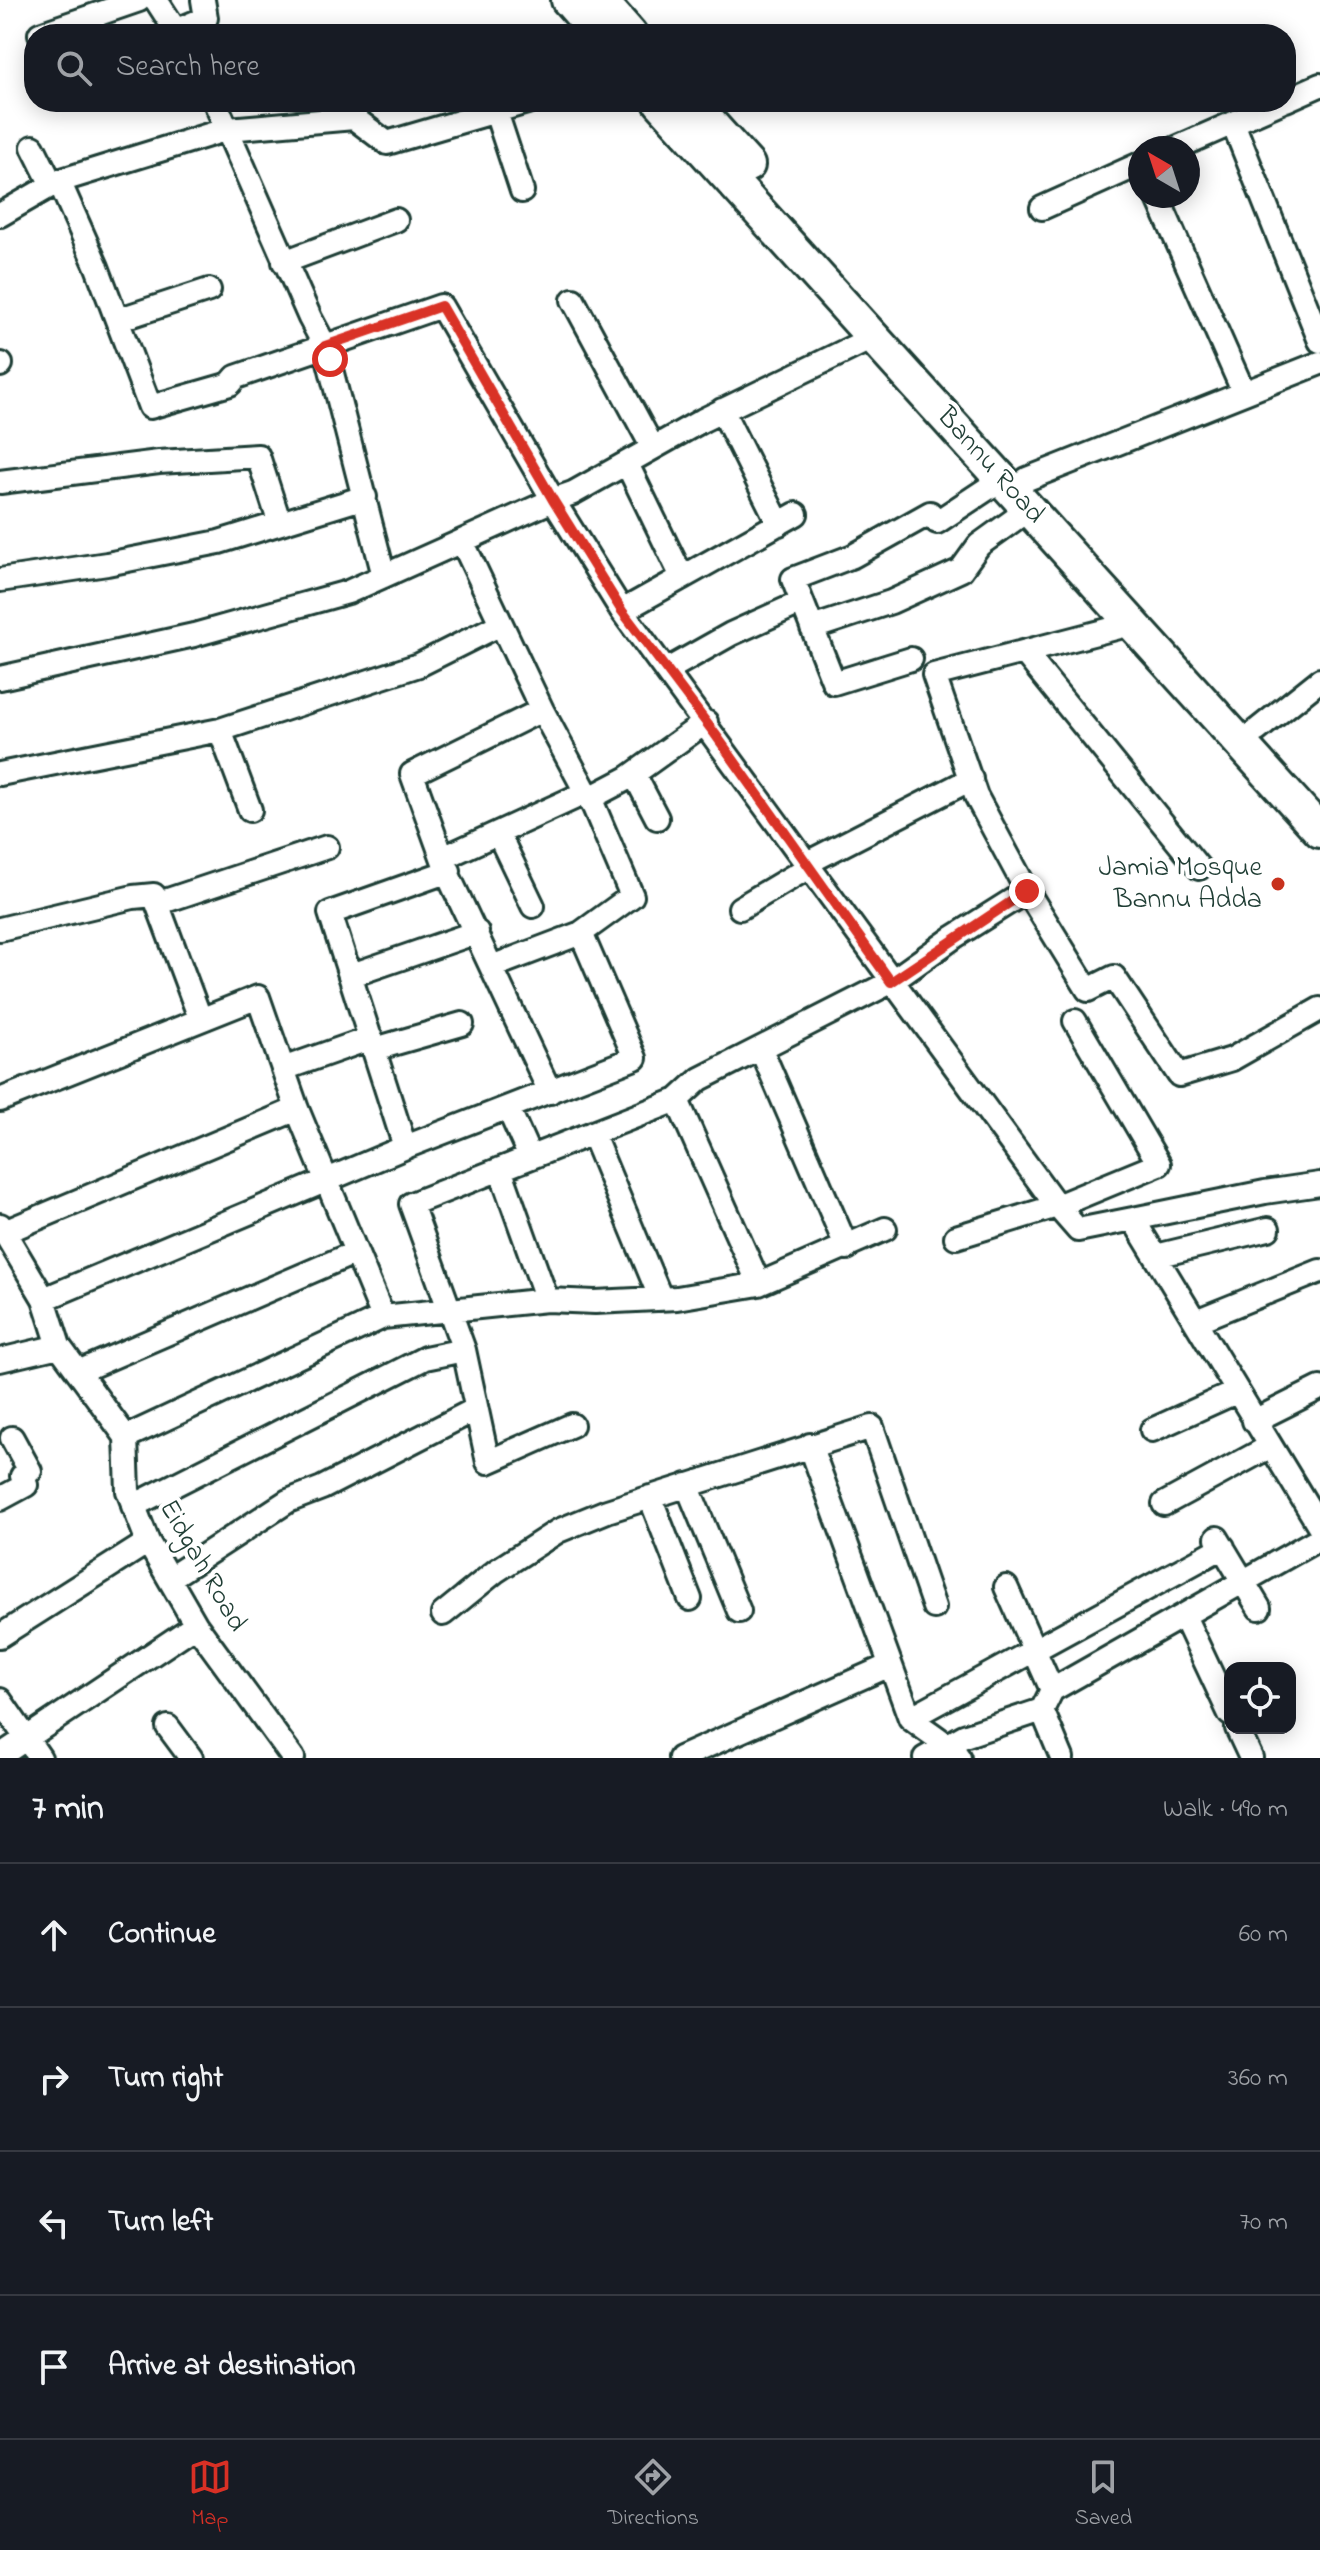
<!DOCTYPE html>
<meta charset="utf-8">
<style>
body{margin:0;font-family:"Indie Flower",sans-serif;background:#20242c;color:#f1f3f6}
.controls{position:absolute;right:24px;bottom:24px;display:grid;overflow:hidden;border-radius:16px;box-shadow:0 4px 20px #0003}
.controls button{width:72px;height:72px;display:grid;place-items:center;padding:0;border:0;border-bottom:2px solid #363941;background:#171b24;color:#f1f3f6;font:40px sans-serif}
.compass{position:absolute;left:1128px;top:136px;width:72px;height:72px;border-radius:50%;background:#171b24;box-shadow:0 4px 20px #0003;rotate:321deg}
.stop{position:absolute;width:24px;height:24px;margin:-18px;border:6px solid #d93025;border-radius:50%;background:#fff}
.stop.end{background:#d93025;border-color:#fff;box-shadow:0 2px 8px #0008}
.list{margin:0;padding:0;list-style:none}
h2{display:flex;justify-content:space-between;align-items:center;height:104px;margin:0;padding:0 32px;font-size:34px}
h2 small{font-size:26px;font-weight:400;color:#9ea1a6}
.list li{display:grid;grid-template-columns:52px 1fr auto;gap:24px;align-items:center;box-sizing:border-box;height:144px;padding:0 32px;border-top:2px solid #363941}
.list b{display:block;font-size:30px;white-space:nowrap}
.list em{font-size:26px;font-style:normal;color:#9ea1a6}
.icon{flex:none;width:44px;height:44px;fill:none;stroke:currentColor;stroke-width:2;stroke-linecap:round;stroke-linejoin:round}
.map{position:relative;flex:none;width:1320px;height:1758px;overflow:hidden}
.search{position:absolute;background:#171b24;box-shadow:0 4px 20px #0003;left:24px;right:24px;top:24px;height:88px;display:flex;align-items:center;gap:20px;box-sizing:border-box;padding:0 28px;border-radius:32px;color:#9ea1a6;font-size:30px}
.sheet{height:680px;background:#171b24}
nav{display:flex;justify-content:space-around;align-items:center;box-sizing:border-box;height:112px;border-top:2px solid #363941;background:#171b24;font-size:22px;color:#9ea1a6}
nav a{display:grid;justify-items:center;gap:4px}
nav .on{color:#d93025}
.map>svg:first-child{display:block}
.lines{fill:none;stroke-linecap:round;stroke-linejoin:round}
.minor-casing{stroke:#1f3d34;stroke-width:28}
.highway-casing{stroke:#1f3d34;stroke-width:38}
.minor{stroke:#fff;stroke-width:22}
.highway{stroke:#fff;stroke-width:32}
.route{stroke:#d93025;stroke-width:10}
.poi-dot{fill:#c8321e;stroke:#fff;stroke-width:3}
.labels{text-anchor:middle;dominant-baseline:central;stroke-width:8;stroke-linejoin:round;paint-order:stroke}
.street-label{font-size:28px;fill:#1f3d34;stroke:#fff}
.poi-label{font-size:28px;fill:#1f3d34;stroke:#fff;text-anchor:end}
</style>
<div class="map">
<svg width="1320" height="1758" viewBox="0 0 1320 1758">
<rect width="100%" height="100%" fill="#fff"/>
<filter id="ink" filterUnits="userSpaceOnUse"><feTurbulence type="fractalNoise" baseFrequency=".0125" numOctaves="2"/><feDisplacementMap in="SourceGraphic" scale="16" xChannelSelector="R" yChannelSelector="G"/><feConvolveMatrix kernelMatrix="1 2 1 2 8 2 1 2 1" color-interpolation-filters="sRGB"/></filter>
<g filter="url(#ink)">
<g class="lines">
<defs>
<path id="minor" d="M 156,0 L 178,34
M 175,31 L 206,18 L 203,0
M 40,34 L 139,0
M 1286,100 L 1320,85
M 215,102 L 310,318 L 325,346 L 384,576
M 496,112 L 522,191
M 1233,123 L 1320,341
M 33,147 L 52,185
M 1176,148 L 1281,102
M 59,181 L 97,267 L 150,407 L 230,384 L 236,377 L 441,306 L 553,500 L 573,493 L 703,420 L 872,338
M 1157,196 L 1244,393
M 1042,208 L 1140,164
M 0,215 L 59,181 L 228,129 L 354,118 L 387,143 L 527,102
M 284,262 L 396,220
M 573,300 L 653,448
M 117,320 L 209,290
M 0,365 L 1,364
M 722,410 L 779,524
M 627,464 L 682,577
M 1027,479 L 1320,363
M 0,482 L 159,462 L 258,456 L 279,521
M 0,580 L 107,564 L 219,542 L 365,497
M 622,611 L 796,514
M 812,628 L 891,602 L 961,570 L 979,545 L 1029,509
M 1024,652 L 1199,868
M 911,659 L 834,683 L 793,579 L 853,556 L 930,513 L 937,522 L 1002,479
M 667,670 L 731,634 L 802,602
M 0,678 L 194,635 L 348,592 L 462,541
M 542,710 L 412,774 L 450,879 L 550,1092
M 220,730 L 250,810
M 1256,731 L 1320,680
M 0,774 L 220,730 L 419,665 L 501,624
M 634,774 L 657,818
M 590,798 L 628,778 L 706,722
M 498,833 L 533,906
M 443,858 L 587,792
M 807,863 L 971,779
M 1027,891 L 1088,990 L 1114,977 L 1179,1075 L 1232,1059 L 1320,1009
M 159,903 L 327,847
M 740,908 L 809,867
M 0,929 L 133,897 L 154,895 L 200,1018
M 494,966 L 581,933
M 352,975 L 477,932
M 375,1049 L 462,1024
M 761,1049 L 847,1248
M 283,1069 L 371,1038
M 0,1100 L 258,997 L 297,1109 L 383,1317
M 508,1108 L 530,1157
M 592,1133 L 661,1299
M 405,1147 L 330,913 L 449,871
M 500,1169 L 547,1300
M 1133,1219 L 1265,1192 L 1320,1184
M 0,1225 L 44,1299 L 59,1346 L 126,1437 L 128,1491 L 148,1542 L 196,1625 L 293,1758
M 7,1231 L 297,1109
M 956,1237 L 1057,1206 L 1159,1164 L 1075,1021
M 1156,1256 L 1268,1229
M 759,1284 L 885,1229
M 44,1299 L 408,1146 L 635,1058 L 581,933 L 632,896 L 594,807 L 542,710 L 462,541 L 553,500 L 622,611 L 1057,1206 L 1078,1230 L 1133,1219 L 1320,1527
M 1196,1321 L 1320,1271
M 0,1360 L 59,1346
M 78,1372 L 354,1253
M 1254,1421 L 1320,1388
M 572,1425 L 488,1462 L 464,1350 L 411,1204 L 677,1100 L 700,1079 L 891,982 L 954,937 L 1027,891 L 976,796 L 934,675 L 1131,624
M 1152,1430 L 1236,1392
M 126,1437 L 383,1317 L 547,1300 L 595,1302 L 677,1298 L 759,1284 L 677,1100
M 810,1445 L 910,1718 C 924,1730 950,1744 959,1758
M 687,1485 L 739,1611
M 650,1497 L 690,1599
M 0,1499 L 26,1485 L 22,1476 L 30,1471 L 12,1438
M 1164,1504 L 1269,1447
M 133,1506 L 425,1358 L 464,1350
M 1217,1538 L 1259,1608
M 170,1578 L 288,1501 L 322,1488 L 476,1409
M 1006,1587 L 1052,1690
M 443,1614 L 496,1571 L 558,1531 L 607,1511 L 872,1427 L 934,1607
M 1184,1616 L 1230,1714
M 0,1636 L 148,1542
M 0,1700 L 40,1758
M 910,1718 L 1223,1547
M 168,1727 L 191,1758
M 1237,1728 L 1251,1758
M 0,1756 L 196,1625
M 680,1758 L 890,1665
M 925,1758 L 964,1736 L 1042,1710
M 1062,1758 L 1042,1710 L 1052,1690 L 1320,1538"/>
<path id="highway" d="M 568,0 L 598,34
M 600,0 L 630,34
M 660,102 L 1320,831
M 691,102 L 748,165"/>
</defs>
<!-- minor casing -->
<use href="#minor" class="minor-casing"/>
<!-- highway casing -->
<use href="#highway" class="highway-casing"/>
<!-- minor -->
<use href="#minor" class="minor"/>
<!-- highway -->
<use href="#highway" class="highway"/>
</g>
</g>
<g class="lines" filter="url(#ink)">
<!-- route -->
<path class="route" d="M 330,359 L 325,346 L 441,306 L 553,500 L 622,611 L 715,734 L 891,982 L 1027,891"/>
</g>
<!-- markers -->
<circle class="poi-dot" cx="1278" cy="884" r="8"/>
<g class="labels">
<!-- street labels -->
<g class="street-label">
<text transform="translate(990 466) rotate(48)">Bannu Road</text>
<text transform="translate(202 1566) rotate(60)">Eidgah Road</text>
</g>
<!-- poi labels -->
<g class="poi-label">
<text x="1262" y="868">Jamia Mosque<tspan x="1262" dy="32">Bannu Adda</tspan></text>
</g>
</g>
</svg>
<div class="controls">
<button><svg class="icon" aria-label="locate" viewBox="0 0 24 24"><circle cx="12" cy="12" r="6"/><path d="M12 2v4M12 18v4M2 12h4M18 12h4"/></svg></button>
</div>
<svg class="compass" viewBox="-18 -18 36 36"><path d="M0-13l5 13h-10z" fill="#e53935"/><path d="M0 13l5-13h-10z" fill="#9ea1a6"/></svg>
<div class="stop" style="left:330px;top:359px"></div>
<div class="stop end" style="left:1027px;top:891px"></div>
<div class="search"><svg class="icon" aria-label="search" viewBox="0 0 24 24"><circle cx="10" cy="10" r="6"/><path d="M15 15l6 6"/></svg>Search here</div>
</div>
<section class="sheet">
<h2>7 min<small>Walk · 490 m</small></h2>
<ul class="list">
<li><svg class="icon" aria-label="ahead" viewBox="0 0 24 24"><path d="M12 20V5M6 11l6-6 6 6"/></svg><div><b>Continue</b></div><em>60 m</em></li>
<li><svg class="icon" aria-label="right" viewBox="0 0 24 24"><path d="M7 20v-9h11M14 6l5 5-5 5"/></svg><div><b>Turn right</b></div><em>360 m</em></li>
<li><svg class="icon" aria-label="left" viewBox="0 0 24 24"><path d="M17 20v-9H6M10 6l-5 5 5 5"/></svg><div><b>Turn left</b></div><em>70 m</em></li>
<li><svg class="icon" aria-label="arrive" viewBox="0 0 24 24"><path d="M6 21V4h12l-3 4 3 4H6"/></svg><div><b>Arrive at destination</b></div></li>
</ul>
</section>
<nav>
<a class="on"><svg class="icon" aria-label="map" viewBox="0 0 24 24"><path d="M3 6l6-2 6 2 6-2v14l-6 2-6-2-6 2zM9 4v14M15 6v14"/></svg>Map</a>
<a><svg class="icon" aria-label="directions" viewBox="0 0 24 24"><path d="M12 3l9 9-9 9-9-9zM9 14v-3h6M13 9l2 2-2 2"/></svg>Directions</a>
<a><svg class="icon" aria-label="saved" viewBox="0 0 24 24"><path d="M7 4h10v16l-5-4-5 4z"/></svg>Saved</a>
</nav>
